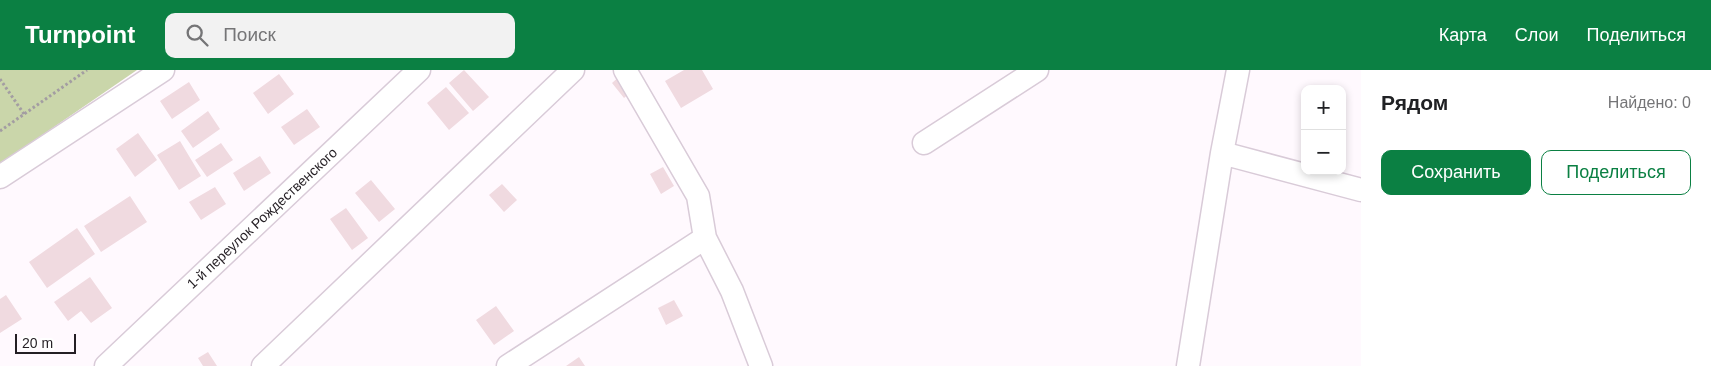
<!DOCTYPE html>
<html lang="ru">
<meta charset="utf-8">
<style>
body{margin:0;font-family:Helvetica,sans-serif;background:#f2f2f2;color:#202124}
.controls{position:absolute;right:15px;top:15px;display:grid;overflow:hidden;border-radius:10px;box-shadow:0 2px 8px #0003}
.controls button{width:45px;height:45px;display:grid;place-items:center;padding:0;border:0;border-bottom:1px solid #e0e0e0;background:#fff;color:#202124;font:25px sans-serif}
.scale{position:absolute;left:15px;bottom:12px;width:61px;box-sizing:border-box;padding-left:5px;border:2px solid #241f24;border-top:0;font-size:14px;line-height:18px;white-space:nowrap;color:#241f24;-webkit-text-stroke:4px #fff;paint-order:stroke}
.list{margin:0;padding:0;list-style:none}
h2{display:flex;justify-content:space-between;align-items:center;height:65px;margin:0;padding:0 20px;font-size:21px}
h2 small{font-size:16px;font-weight:400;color:#757577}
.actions{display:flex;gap:10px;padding:15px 20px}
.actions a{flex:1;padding:11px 0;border:1px solid #0b8043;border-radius:10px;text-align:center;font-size:18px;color:#0b8043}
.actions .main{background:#0b8043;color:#fff}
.icon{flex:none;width:28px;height:28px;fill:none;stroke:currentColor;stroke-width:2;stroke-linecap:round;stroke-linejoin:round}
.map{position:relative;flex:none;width:1361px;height:296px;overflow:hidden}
header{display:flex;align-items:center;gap:30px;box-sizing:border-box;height:70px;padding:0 25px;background:#0b8043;color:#fff}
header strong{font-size:24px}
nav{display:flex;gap:28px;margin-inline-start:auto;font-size:18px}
.search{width:350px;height:45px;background:#f2f2f2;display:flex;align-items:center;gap:12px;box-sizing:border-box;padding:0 18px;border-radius:10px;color:#757577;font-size:19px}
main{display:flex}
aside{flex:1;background:#fff}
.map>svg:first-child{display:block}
.green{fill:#cad6aa}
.building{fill:#f0dae0}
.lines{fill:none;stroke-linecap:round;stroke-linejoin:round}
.minor-casing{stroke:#d9cbd8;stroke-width:25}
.path{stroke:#a39da2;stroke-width:3;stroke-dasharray:2.5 2.5;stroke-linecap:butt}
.minor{stroke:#fff;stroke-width:22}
.labels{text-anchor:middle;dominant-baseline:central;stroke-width:4.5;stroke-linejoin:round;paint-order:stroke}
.street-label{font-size:14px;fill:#241f24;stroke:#fff}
</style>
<header>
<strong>Turnpoint</strong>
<div class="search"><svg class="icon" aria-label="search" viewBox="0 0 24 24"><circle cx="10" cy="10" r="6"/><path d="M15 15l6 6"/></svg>Поиск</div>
<nav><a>Карта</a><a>Слои</a><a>Поделиться</a></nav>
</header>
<main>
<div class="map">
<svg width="1361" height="296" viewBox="0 0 1361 296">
<rect width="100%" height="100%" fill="#fff9fe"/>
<!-- green -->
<path class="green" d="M 0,0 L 137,0 L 0,94 Z"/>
<!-- building -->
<path class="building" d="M 464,0 L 489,27 L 473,41 L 449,13 Z
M 684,0 L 702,0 L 713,19 L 681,38 L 665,11 Z
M 279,4 L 294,24 L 268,44 L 253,23 Z
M 621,5 L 634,20 L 624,28 L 612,13 Z
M 189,12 L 200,30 L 172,49 L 160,31 Z
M 446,17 L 469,43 L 449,60 L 427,33 Z
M 307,39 L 320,57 L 294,75 L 281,57 Z
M 208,41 L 220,59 L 193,78 L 181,61 Z
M 138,63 L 157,90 L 135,107 L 116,79 Z
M 180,71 L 201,106 L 179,120 L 157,85 Z
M 221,73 L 233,90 L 207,107 L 195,90 Z
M 260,86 L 271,103 L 244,121 L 233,103 Z
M 663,97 L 674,116 L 661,124 L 650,104 Z
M 371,110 L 395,139 L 379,152 L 355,123 Z
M 502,114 L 517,130 L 504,142 L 489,125 Z
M 215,117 L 226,134 L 201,150 L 189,132 Z
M 130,126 L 147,152 L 101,182 L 84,156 Z
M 346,138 L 368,168 L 352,180 L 330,149 Z
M 77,158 L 95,184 L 47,218 L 29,192 Z
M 90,207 L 112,238 L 91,253 L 81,241 L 68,251 L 54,232 Z
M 6,225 L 22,249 L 0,263 L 0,229 Z
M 674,230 L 683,246 L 666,255 L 658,238 Z
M 496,236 L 514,261 L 494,275 L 476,250 Z
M 208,282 L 217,296 L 203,296 L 198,288 Z
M 579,287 L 585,296 L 566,296 Z"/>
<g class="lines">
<defs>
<path id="minor" d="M 625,0 L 698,126 L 705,168 L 732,221 L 761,296
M 924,73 L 1037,0
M 1222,83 L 1361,120
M 0,107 L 163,0
M 106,296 L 419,0
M 263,296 L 573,0
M 508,296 L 705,168
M 1188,296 L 1222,83 L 1238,0"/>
</defs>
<!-- minor casing -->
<use href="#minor" class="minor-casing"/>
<!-- path -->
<path class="path" d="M 0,9 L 24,44
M 0,61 L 87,0"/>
<!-- minor -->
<use href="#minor" class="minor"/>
</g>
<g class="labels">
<!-- street labels -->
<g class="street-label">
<text transform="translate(262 148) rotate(-43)">1-й переулок Рождественского</text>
</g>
</g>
</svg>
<div class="controls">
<button>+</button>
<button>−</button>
</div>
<div class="scale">20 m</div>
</div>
<aside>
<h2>Рядом<small>Найдено: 0</small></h2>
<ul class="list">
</ul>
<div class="actions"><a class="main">Сохранить</a><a>Поделиться</a></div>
</aside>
</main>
